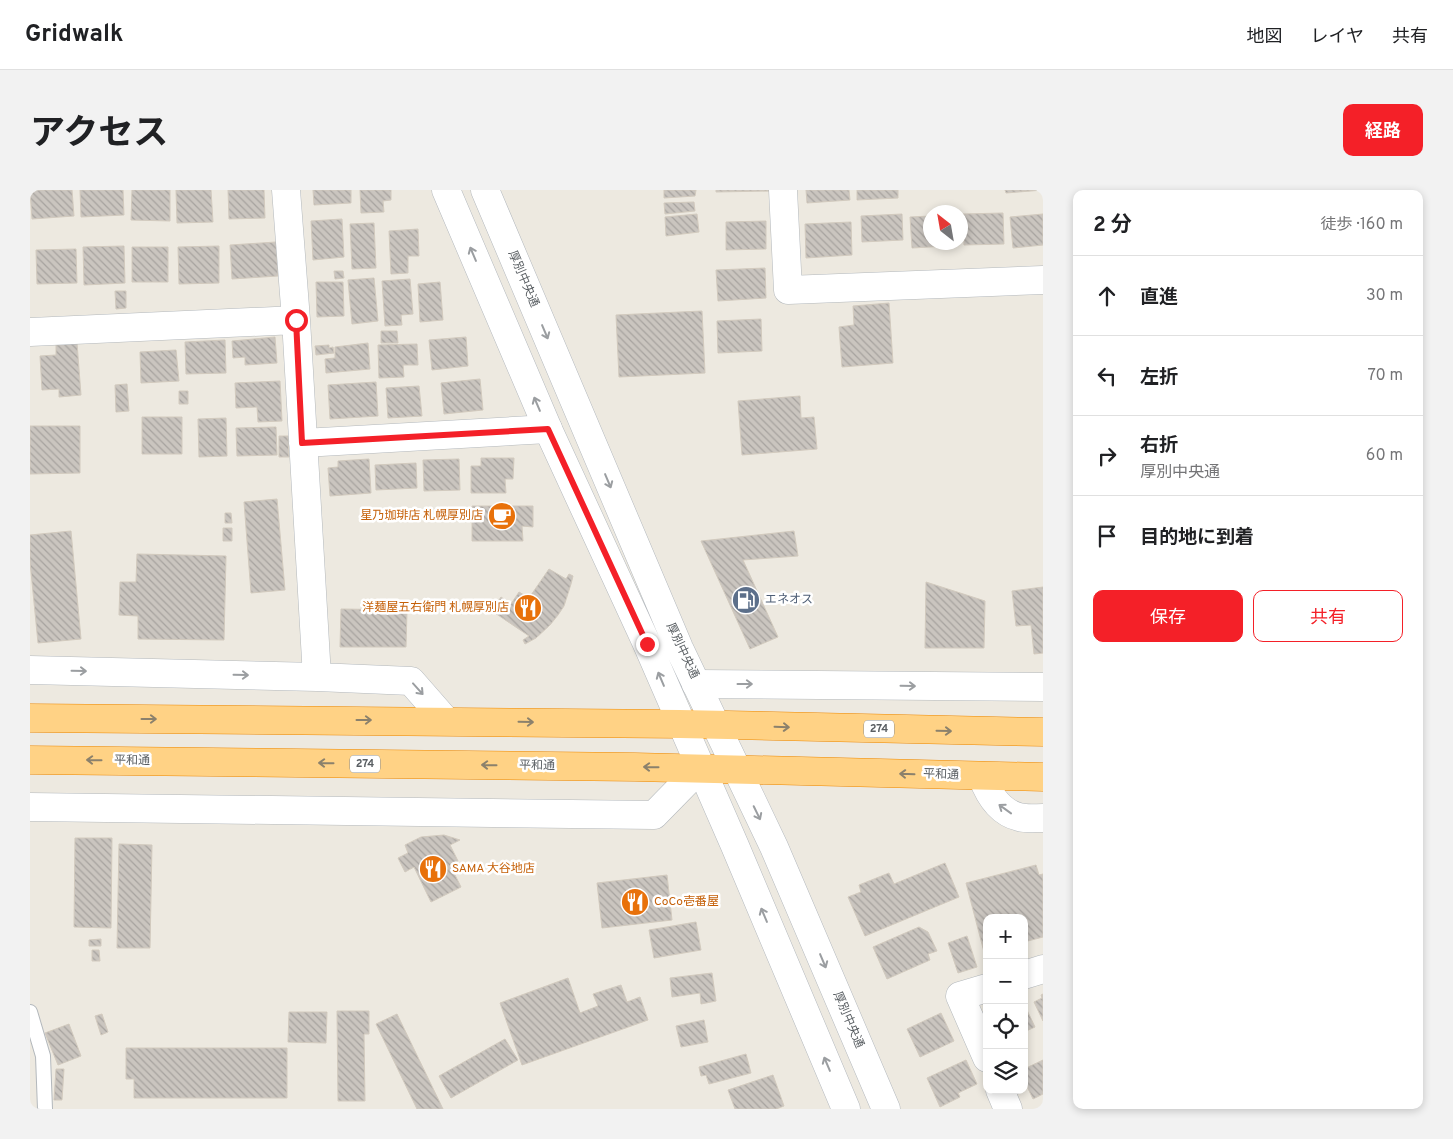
<!DOCTYPE html>
<html lang="ja">
<meta charset="utf-8">
<style>
body{margin:0;font-family:Overpass,"Noto Sans JP",sans-serif;background:#f2f2f2;color:#202124}
.controls{position:absolute;right:15px;bottom:15px;display:grid;overflow:hidden;border-radius:10px;box-shadow:0 2px 8px #0003}
.controls button{width:45px;height:45px;display:grid;place-items:center;padding:0;border:0;border-bottom:1px solid #e0e0e0;background:#fff;color:#202124;font:25px sans-serif}
.compass{position:absolute;left:893px;top:15px;width:45px;height:45px;border-radius:50%;background:#fff;box-shadow:0 2px 8px #0003;rotate:329deg}
.stop{position:absolute;width:15px;height:15px;margin:-11px;border:4px solid #f42028;border-radius:50%;background:#fff}
.stop.end{background:#f42028;border-color:#fff;box-shadow:0 1px 5px #0008}
.list{margin:0;padding:0;list-style:none}
h2{display:flex;justify-content:space-between;align-items:center;height:65px;margin:0;padding:0 20px;font-size:21px}
h2 small{font-size:16px;font-weight:400;color:#757577}
.list li{display:grid;grid-template-columns:32px 1fr auto;gap:15px;align-items:center;box-sizing:border-box;height:80px;padding:0 20px;border-top:1px solid #e0e0e0}
.list b{display:block;font-size:19px;white-space:nowrap}
.list p{margin:0;font-size:16px;white-space:nowrap;color:#757577}
.list em{font-size:16px;font-style:normal;color:#757577}
.actions{display:flex;gap:10px;padding:15px 20px}
.actions a{flex:1;padding:11px 0;border:1px solid #f42028;border-radius:10px;text-align:center;font-size:18px;color:#f42028}
.actions .main{background:#f42028;color:#fff}
.icon{flex:none;width:28px;height:28px;fill:none;stroke:currentColor;stroke-width:2;stroke-linecap:round;stroke-linejoin:round}
.map{position:relative;flex:none;width:1013px;height:919px;overflow:hidden;border-radius:10px}
header{display:flex;align-items:center;gap:30px;box-sizing:border-box;height:70px;padding:0 25px;background:#fff;border-bottom:1px solid #e0e0e0}
header strong{font-size:24px}
nav{display:flex;gap:28px;margin-inline-start:auto;font-size:18px}
.intro{display:flex;align-items:center;justify-content:space-between;box-sizing:border-box;height:120px;padding:0 30px}
h1{margin:0;font-size:35px}
.button{padding:12px 22px;border-radius:10px;background:#f42028;color:#fff;font-size:18px;font-weight:700}
main{display:flex;gap:30px;padding:0 30px}
aside{flex:1;background:#fff;border-radius:10px;box-shadow:0 2px 8px #0003}
.map>svg:first-child{display:block}
.building{fill:url(#building-back-hatch);stroke:#d2cabe}
.lines{fill:none;stroke-linecap:round;stroke-linejoin:round}
.lane-casing{stroke:#b3b8bc;stroke-width:16}
.street-casing{stroke:#b3b8bc;stroke-width:29}
.secondary-casing{stroke:#b4b9be;stroke-width:29}
.highway-casing{stroke:#ed8800;stroke-width:29}
.lane{stroke:#fff;stroke-width:14}
.street{stroke:#fff;stroke-width:28}
.secondary{stroke:#fff;stroke-width:28}
.highway{stroke:#ffd285;stroke-width:28}
.oneway{stroke:#9b9ea1}
.oneway2{stroke:#8b816c}
.route{stroke:#f42028;stroke-width:6}
.labels{text-anchor:middle;dominant-baseline:central;stroke-width:5;stroke-linejoin:round;paint-order:stroke}
.shield{fill:#fff;stroke:#8b8e91;stroke-width:1}
.shield-label{font-size:11px;font-weight:bold;fill:#595e62}
.street-label{font-size:12px;fill:#595e62;stroke:#fff}
.food-label{font-size:12px;fill:#c56008;stroke:#fff;text-anchor:end}
.service-label{font-size:12px;fill:#4e5e75;stroke:#fff;text-anchor:start}
</style>
<header>
<strong>Gridwalk</strong>
<nav><a>地図</a><a>レイヤ</a><a>共有</a></nav>
</header>
<div class="intro"><h1>アクセス</h1><a class="button">経路</a></div>
<main>
<div class="map">
<svg width="1013" height="919" viewBox="0 0 1013 919">
<defs>
<pattern id="building-back-hatch" width="6" height="6" patternUnits="userSpaceOnUse" patternTransform="scale(1.25)"><rect width="6" height="6" fill="#cac5bf"/><path d="M-1 5l2 2M0 0l6 6M5-1l2 2" fill="none" stroke="#a7a39f"/></pattern>
</defs>
<rect width="100%" height="100%" fill="#ede9e0"/>
<!-- building -->
<path class="building" d="M 0,0 L 42,0 L 44,26 L 2,29 Z
M 50,0 L 93,0 L 94,25 L 51,27 Z
M 102,0 L 140,0 L 140,31 L 101,30 Z
M 146,0 L 181,0 L 183,32 L 147,33 Z
M 198,0 L 234,0 L 235,28 L 199,29 Z
M 283,0 L 321,0 L 321,13 L 284,15 Z
M 330,0 L 361,0 L 361,10 L 353,11 L 354,22 L 331,23 Z
M 634,0 L 666,0 L 665,6 L 634,8 Z
M 686,0 L 740,0 L 740,1 L 686,2 Z
M 776,0 L 819,0 L 820,10 L 777,13 Z
M 827,0 L 868,0 L 868,8 L 827,10 Z
M 975,0 L 1013,0 L 976,3 Z
M 664,12 L 665,21 L 635,24 L 634,13 Z
M 973,23 L 974,54 L 934,55 L 933,24 Z
M 667,24 L 669,42 L 636,46 L 635,27 Z
M 872,24 L 873,50 L 832,52 L 831,26 Z
M 1013,24 L 1013,55 L 983,58 L 980,27 Z
M 901,26 L 901,52 L 917,52 L 917,56 L 882,58 L 880,27 Z
M 312,29 L 314,67 L 283,70 L 281,31 Z
M 736,31 L 736,59 L 696,60 L 696,32 Z
M 821,32 L 822,65 L 776,68 L 775,34 Z
M 344,33 L 346,78 L 322,79 L 320,34 Z
M 388,39 L 389,66 L 378,66 L 378,83 L 361,84 L 359,41 Z
M 246,52 L 248,86 L 202,89 L 200,55 Z
M 94,56 L 95,93 L 54,95 L 53,57 Z
M 189,56 L 189,93 L 149,94 L 148,57 Z
M 102,57 L 138,57 L 138,92 L 102,92 Z
M 46,59 L 47,93 L 7,94 L 6,60 Z
M 735,78 L 736,108 L 688,111 L 686,80 Z
M 304,81 L 313,81 L 314,88 L 305,89 Z
M 344,88 L 348,131 L 322,134 L 318,90 Z
M 380,89 L 383,124 L 371,125 L 372,135 L 355,136 L 352,91 Z
M 286,92 L 313,92 L 314,126 L 287,127 Z
M 410,92 L 413,130 L 390,132 L 388,94 Z
M 85,101 L 96,101 L 96,118 L 86,119 Z
M 859,113 L 863,173 L 812,177 L 809,137 L 824,135 L 823,116 Z
M 672,121 L 675,183 L 589,187 L 586,125 Z
M 731,129 L 732,161 L 688,163 L 687,131 Z
M 351,141 L 367,141 L 368,153 L 351,153 Z
M 245,147 L 247,173 L 215,175 L 215,167 L 203,168 L 202,151 Z
M 436,147 L 438,176 L 402,180 L 399,150 Z
M 195,150 L 196,183 L 156,184 L 155,152 Z
M 47,153 L 51,205 L 29,207 L 29,199 L 12,200 L 10,166 L 26,165 L 26,155 Z
M 338,153 L 340,179 L 296,183 L 295,169 L 305,168 L 305,157 Z
M 387,154 L 388,175 L 373,175 L 374,187 L 349,188 L 348,155 Z
M 299,155 L 299,158 L 303,157 L 304,163 L 286,165 L 285,156 Z
M 146,160 L 149,191 L 111,193 L 110,162 Z
M 450,189 L 453,220 L 414,224 L 411,193 Z
M 250,191 L 252,231 L 228,232 L 227,217 L 206,218 L 205,193 Z
M 346,192 L 348,226 L 300,229 L 298,195 Z
M 97,194 L 99,221 L 86,222 L 85,195 Z
M 389,196 L 392,226 L 358,228 L 356,198 Z
M 149,201 L 158,201 L 158,214 L 149,214 Z
M 770,206 L 771,228 L 784,227 L 787,259 L 712,265 L 708,211 Z
M 112,227 L 152,227 L 152,264 L 112,264 Z
M 196,228 L 197,266 L 169,267 L 168,229 Z
M 0,236 L 50,236 L 50,283 L 0,284 Z
M 246,237 L 247,265 L 207,266 L 206,238 Z
M 249,246 L 258,246 L 259,267 L 249,267 Z
M 451,268 L 484,268 L 483,289 L 475,289 L 476,303 L 441,303 L 441,276 L 451,276 Z
M 339,269 L 341,303 L 300,306 L 298,278 L 308,277 L 308,271 Z
M 429,269 L 430,300 L 394,301 L 393,270 Z
M 386,273 L 387,298 L 346,300 L 345,275 Z
M 247,309 L 255,400 L 221,403 L 214,312 Z
M 442,316 L 503,316 L 503,337 L 492,336 L 493,351 L 442,351 Z
M 195,323 L 201,323 L 202,333 L 195,333 Z
M 193,338 L 202,338 L 202,351 L 193,351 Z
M 41,341 L 51,449 L 8,453 L 0,372 L 0,345 Z
M 764,341 L 768,366 L 713,370 L 748,447 L 720,459 L 671,351 Z
M 107,364 L 196,366 L 194,450 L 108,449 L 108,426 L 89,425 L 90,392 L 106,392 Z
M 519,379 L 536,389 L 539,384 L 543,386 L 541,394 L 534,416 L 528,425 L 520,435 L 506,448 L 495,454 L 493,450 L 499,446 L 462,421 L 471,407 L 481,414 L 489,402 L 499,408 Z
M 896,392 L 955,411 L 954,458 L 895,458 Z
M 1013,397 L 1013,463 L 1004,464 L 1001,435 L 986,436 L 982,401 Z
M 311,419 L 377,420 L 376,457 L 310,457 Z
M 414,645 L 430,650 L 420,655 L 428,671 L 420,675 L 431,697 L 401,712 L 384,677 L 375,682 L 368,668 L 378,663 L 375,655 L 391,647 Z
M 45,648 L 82,648 L 81,738 L 44,737 Z
M 89,654 L 122,655 L 120,758 L 87,758 Z
M 915,673 L 929,707 L 835,746 L 818,707 L 831,702 L 829,695 L 859,683 L 864,694 Z
M 1006,675 L 1009,685 L 1013,684 L 1013,747 L 994,752 L 994,728 L 957,728 L 957,761 L 954,762 L 936,693 Z
M 637,685 L 642,730 L 572,738 L 567,693 Z
M 666,732 L 671,760 L 624,768 L 619,740 Z
M 889,737 L 898,742 L 907,761 L 898,764 L 900,770 L 857,789 L 843,757 Z
M 937,746 L 947,777 L 928,783 L 918,753 Z
M 71,749 L 71,756 L 59,756 L 59,750 Z
M 62,760 L 69,760 L 70,771 L 62,771 Z
M 682,783 L 686,811 L 671,814 L 670,803 L 642,807 L 640,788 Z
M 538,788 L 550,823 L 568,816 L 563,804 L 591,795 L 597,812 L 610,807 L 618,830 L 492,875 L 470,813 Z
M 1013,804 L 1013,831 L 1004,812 L 1012,808 L 1011,805 Z
M 996,818 L 1005,837 L 994,842 L 994,819 Z
M 307,821 L 339,821 L 339,844 L 334,844 L 335,911 L 308,911 Z
M 259,822 L 297,822 L 296,853 L 258,852 Z
M 911,823 L 924,851 L 890,867 L 877,839 Z
M 72,824 L 78,842 L 71,845 L 65,826 Z
M 367,824 L 413,919 L 387,919 L 346,834 Z
M 674,830 L 678,852 L 651,857 L 646,836 Z
M 39,834 L 51,866 L 28,875 L 15,843 Z
M 475,849 L 488,870 L 421,908 L 409,886 Z
M 96,858 L 257,858 L 257,908 L 104,908 L 104,889 L 96,889 Z
M 716,864 L 721,883 L 679,894 L 676,885 L 671,886 L 669,877 Z
M 936,870 L 947,894 L 928,903 L 930,907 L 910,917 L 897,888 Z
M 1013,870 L 1013,904 L 1003,909 L 994,890 L 994,879 Z
M 26,879 L 34,879 L 32,910 L 24,910 Z
M 743,885 L 754,916 L 746,919 L 705,919 L 698,900 Z"/>
<g class="lines">
<defs>
<path id="lane" d="M 0,822 L 13,866 L 15,919"/>
<path id="street" d="M 256,0 L 266,130 L 287,487
M 753,0 L 758,100 L 1013,90
M 0,142 L 266,130
M 273,253 L 518,239
M 0,480 L 287,487 L 381,491 L 416,531
M 666,494 L 1013,497
M 952,586 C 958,603 969,622 989,627 C 996,629 1005,628 1013,628
M 0,617 L 624,625 L 670,578
M 994,785 L 1013,779
M 957,798 L 930,806 L 957,868
M 970,900 L 978,919"/>
<path id="secondary" d="M 416,0 L 518,239 L 617,454 L 705,656 L 816,919
M 455,0 L 649,458 L 744,657 L 856,919"/>
<path id="highway" d="M 0,528 L 650,534 L 1013,542
M 0,570 L 605,577 L 1013,587"/>
</defs>
<!-- lane casing -->
<use href="#lane" class="lane-casing"/>
<!-- street casing -->
<use href="#street" class="street-casing"/>
<!-- secondary casing -->
<use href="#secondary" class="secondary-casing"/>
<!-- highway casing -->
<use href="#highway" class="highway-casing"/>
<!-- lane -->
<use href="#lane" class="lane"/>
<!-- street -->
<use href="#street" class="street"/>
<!-- secondary -->
<use href="#secondary" class="secondary"/>
<!-- highway -->
<use href="#highway" class="highway"/>
</g>
<!-- one-way arrows -->
<defs><path id="oneway-shaft" d="M-6 0H5M1.5-3L5.5 0L1.5 3" fill="none" stroke-width="1.6" stroke-linecap="round" stroke-linejoin="round" transform="scale(1.25)"/></defs>
<g class="oneway">
<use href="#oneway-shaft" transform="translate(443 64) rotate(-113)"/>
<use href="#oneway-shaft" transform="translate(515 142) rotate(67)"/>
<use href="#oneway-shaft" transform="translate(507 214) rotate(-113)"/>
<use href="#oneway-shaft" transform="translate(578 291) rotate(67)"/>
<use href="#oneway-shaft" transform="translate(49 481) rotate(1)"/>
<use href="#oneway-shaft" transform="translate(211 485) rotate(1)"/>
<use href="#oneway-shaft" transform="translate(631 489) rotate(-113)"/>
<use href="#oneway-shaft" transform="translate(715 494)"/>
<use href="#oneway-shaft" transform="translate(878 496) rotate(1)"/>
<use href="#oneway-shaft" transform="translate(388 499) rotate(48)"/>
<use href="#oneway-shaft" transform="translate(975 619) rotate(-144)"/>
<use href="#oneway-shaft" transform="translate(727 623) rotate(64)"/>
<use href="#oneway-shaft" transform="translate(734 725) rotate(-113)"/>
<use href="#oneway-shaft" transform="translate(793 771) rotate(67)"/>
<use href="#oneway-shaft" transform="translate(797 874) rotate(-113)"/>
</g>
<g class="oneway2">
<use href="#oneway-shaft" transform="translate(119 529)"/>
<use href="#oneway-shaft" transform="translate(334 530)"/>
<use href="#oneway-shaft" transform="translate(496 532) rotate(1)"/>
<use href="#oneway-shaft" transform="translate(752 537) rotate(2)"/>
<use href="#oneway-shaft" transform="translate(914 541) rotate(1)"/>
<use href="#oneway-shaft" transform="translate(64 570) rotate(-179)"/>
<use href="#oneway-shaft" transform="translate(296 573) rotate(-179)"/>
<use href="#oneway-shaft" transform="translate(459 575) rotate(-179)"/>
<use href="#oneway-shaft" transform="translate(621 577) rotate(-179)"/>
<use href="#oneway-shaft" transform="translate(877 584) rotate(-178)"/>
</g>
<g class="lines">
<!-- route -->
<path class="route" d="M 266,130 L 272,253 L 518,239 L 617,454"/>
</g>
<!-- icons -->
<defs>
<symbol id="cafe-disc" viewBox="-11 -11 22 22"><circle r="9.5" fill="#e8710a" stroke="#fff"/><path d="M-5.5-4.5H6V0H3Q3 3.5 0 3.5H-2.5Q-5.5 3.5-5.5 0ZM3-3.2v2h1.7v-2ZM-6 4.5H4V6H-6Z" fill="#fff"/></symbol>
<symbol id="fuel-disc" viewBox="-11 -11 22 22"><circle r="9.5" fill="#5c6f8a" stroke="#fff"/><path d="M-5.5-6h7V0h2V4h1.3V-2.5L3-4.5l.8-.8L6-3V5H2.5V1h-1V6h-7ZM-4.2-4.7v3.2H.2V-4.7Z" fill="#fff"/></symbol>
<symbol id="restaurant-disc" viewBox="-11 -11 22 22"><circle r="9.5" fill="#e8710a" stroke="#fff"/><path d="M-5-6h1v4h1v-4h1v4h1v-4h1v5L-1.5 .5V6h-2V.5L-5-1ZM5-6V6H3V1.5H1.5Q1.5-4 5-6Z" fill="#fff"/></symbol>
</defs>
<g fill-rule="evenodd">
<use href="#cafe-disc" x="456" y="310" width="32" height="32"/>
<use href="#fuel-disc" x="700" y="394" width="32" height="32"/>
<use href="#restaurant-disc" x="482" y="402" width="32" height="32"/>
<use href="#restaurant-disc" x="387" y="663" width="32" height="32"/>
<use href="#restaurant-disc" x="589" y="696" width="32" height="32"/>
</g>
<g class="labels">
<!-- shield labels -->
<g class="shield">
<rect x="834" y="530.5" width="30" height="17" rx="4"/>
<rect x="320" y="565.5" width="30" height="17" rx="4"/>
</g>
<g class="shield-label">
<text x="849" y="539">274</text>
<text x="335" y="574">274</text>
</g>
<!-- street labels -->
<g class="street-label">
<text transform="translate(493 89) rotate(67)">厚別中央通</text>
<text transform="translate(652 461) rotate(65)">厚別中央通</text>
<text transform="translate(102 571) rotate(1)">平和通</text>
<text transform="translate(507 576) rotate(1)">平和通</text>
<text transform="translate(911 585) rotate(2)">平和通</text>
<text transform="translate(818 830) rotate(67)">厚別中央通</text>
</g>
<!-- food labels -->
<g class="food-label">
<text x="453" y="326">星乃珈琲店 札幌厚別店</text>
<text x="479" y="418">洋麺屋五右衛門 札幌厚別店</text>
<text x="422" y="679" text-anchor="start">SAMA 大谷地店</text>
<text x="624" y="712" text-anchor="start">CoCo壱番屋</text>
</g>
<!-- service labels -->
<g class="service-label">
<text x="735" y="410">エネオス</text>
</g>
</g>
</svg>
<div class="controls">
<button>+</button>
<button>−</button>
<button><svg class="icon" aria-label="locate" viewBox="0 0 24 24"><circle cx="12" cy="12" r="6"/><path d="M12 2v4M12 18v4M2 12h4M18 12h4"/></svg></button>
<button><svg class="icon" aria-label="layers" viewBox="0 0 24 24"><path d="M12 4l9 5-9 5-9-5zM3 14l9 5 9-5"/></svg></button>
</div>
<svg class="compass" viewBox="-18 -18 36 36"><path d="M0-13l5 13h-10z" fill="#e53935"/><path d="M0 13l5-13h-10z" fill="#757577"/></svg>
<div class="stop" style="left:266px;top:130px"></div>
<div class="stop end" style="left:617px;top:454px"></div>
</div>
<aside>
<h2>2 分<small>徒歩 · 160 m</small></h2>
<ul class="list">
<li><svg class="icon" aria-label="ahead" viewBox="0 0 24 24"><path d="M12 20V5M6 11l6-6 6 6"/></svg><div><b>直進</b></div><em>30 m</em></li>
<li><svg class="icon" aria-label="left" viewBox="0 0 24 24"><path d="M17 20v-9H6M10 6l-5 5 5 5"/></svg><div><b>左折</b></div><em>70 m</em></li>
<li><svg class="icon" aria-label="right" viewBox="0 0 24 24"><path d="M7 20v-9h11M14 6l5 5-5 5"/></svg><div><b>右折</b><p>厚別中央通</p></div><em>60 m</em></li>
<li><svg class="icon" aria-label="arrive" viewBox="0 0 24 24"><path d="M6 21V4h12l-3 4 3 4H6"/></svg><div><b>目的地に到着</b></div></li>
</ul>
<div class="actions"><a class="main">保存</a><a>共有</a></div>
</aside>
</main>
